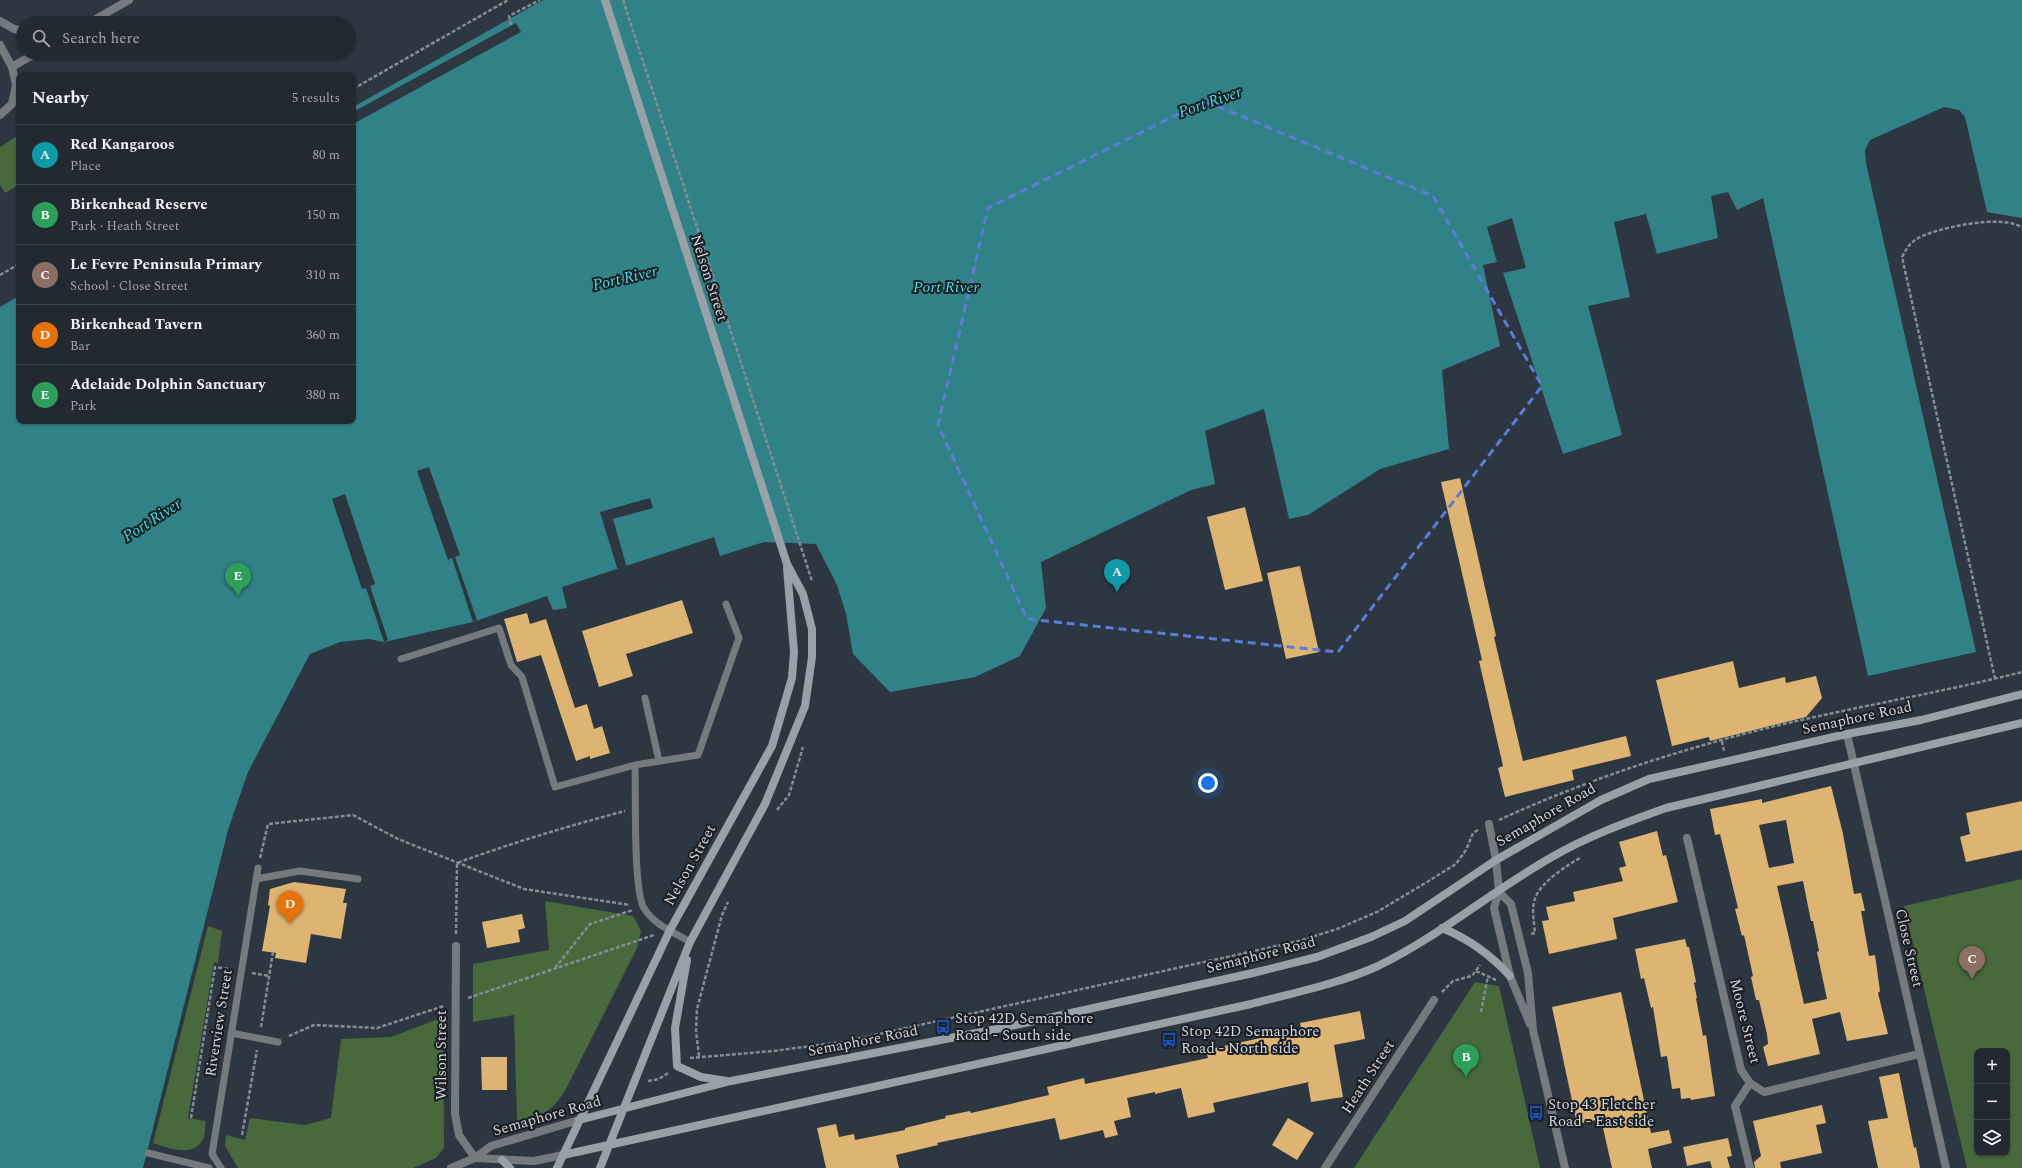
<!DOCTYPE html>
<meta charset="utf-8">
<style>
body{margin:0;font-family:Spectral,serif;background:#2a3139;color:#f1f3f6}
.controls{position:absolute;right:12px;bottom:12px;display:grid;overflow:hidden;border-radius:8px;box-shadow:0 1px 3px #0004}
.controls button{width:36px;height:36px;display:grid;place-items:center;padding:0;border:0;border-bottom:1px solid #3f454d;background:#222931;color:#f1f3f6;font:20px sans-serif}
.you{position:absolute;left:1208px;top:783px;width:14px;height:14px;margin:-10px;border:3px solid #fff;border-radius:50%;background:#1a73e8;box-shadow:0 0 0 6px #1a73e833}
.badge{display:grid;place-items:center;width:26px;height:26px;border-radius:50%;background:#d93025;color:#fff;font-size:13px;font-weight:700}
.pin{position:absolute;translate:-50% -33px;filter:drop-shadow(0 1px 2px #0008)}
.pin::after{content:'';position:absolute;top:21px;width:14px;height:12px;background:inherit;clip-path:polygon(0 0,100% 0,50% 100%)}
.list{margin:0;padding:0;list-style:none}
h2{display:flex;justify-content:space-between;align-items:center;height:52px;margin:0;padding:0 16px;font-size:17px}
h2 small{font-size:13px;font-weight:400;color:#a2a6ab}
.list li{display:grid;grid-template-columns:26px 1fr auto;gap:12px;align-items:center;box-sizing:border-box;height:60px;padding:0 16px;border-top:1px solid #3f454d}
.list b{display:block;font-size:15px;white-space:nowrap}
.list p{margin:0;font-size:13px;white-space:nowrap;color:#a2a6ab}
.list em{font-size:13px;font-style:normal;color:#a2a6ab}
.icon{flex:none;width:22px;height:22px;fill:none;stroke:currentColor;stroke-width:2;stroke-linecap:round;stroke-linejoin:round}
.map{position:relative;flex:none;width:2022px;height:1168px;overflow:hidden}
.search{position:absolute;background:#222931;box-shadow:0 1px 3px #0004;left:16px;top:16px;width:340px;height:44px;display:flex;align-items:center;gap:10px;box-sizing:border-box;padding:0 14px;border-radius:22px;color:#a2a6ab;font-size:15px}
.panel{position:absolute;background:#222931;box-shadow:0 1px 3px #0004;left:16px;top:72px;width:340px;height:352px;border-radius:8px}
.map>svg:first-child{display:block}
.green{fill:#47693c;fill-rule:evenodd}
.water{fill:#318287}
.pier{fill:#2d3741}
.building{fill:#deb472;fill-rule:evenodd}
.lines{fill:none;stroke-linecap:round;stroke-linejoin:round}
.path{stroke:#858c94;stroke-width:2.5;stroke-dasharray:4 2;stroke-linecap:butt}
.service{stroke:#757a7f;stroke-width:7}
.minor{stroke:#757a7f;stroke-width:8}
.tertiary{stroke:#757a7f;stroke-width:8}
.secondary{stroke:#98a1a8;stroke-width:8}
.marked{fill:none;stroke:#5b7dd9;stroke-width:3;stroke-dasharray:8 5;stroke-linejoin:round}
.labels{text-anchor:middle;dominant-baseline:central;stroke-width:4;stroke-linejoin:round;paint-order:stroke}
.street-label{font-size:15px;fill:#cfd5db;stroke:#1a1e22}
.poi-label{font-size:15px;fill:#cfd5db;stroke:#1a1e22;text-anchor:start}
.water-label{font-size:16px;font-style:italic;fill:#3fdde6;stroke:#1a1e22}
</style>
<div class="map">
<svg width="2022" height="1168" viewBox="0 0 2022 1168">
<rect width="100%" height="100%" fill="#2d3741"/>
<!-- green -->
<path class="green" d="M 19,135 L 19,184 L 5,193 L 0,185 L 0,147 Z
M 2022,879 L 2022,1168 L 1967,1168 L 1904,906 ZM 1977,1051 L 2007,1051 L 2007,1153 L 1977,1153 Z
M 545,901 L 633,916 L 641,931 L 637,948 L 565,1091 C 548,1116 544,1113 517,1121 L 514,1015 L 473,1022 L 473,964 L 549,950 Z
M 208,926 L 222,931 L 218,963 L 214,962 L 188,1118 L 206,1121 C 205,1126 205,1132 204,1137 C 196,1159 168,1148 153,1143 Z
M 1475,982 L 1499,986 L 1540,1168 L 1354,1168 Z
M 438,1019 L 443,1023 L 444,1148 L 436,1158 L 413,1168 L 238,1168 L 225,1146 L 226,1135 L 245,1140 L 250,1118 L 305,1125 L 331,1118 L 341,1039 L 391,1037 Z"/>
<!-- water -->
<path class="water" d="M 543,0 L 2022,0 L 2022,218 L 1987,212 L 1965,117 L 1959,110 L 1944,107 L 1870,140 L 1865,150 L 1866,163 L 1976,652 L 1868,676 L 1763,198 L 1737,210 L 1728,192 L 1711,196 L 1718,238 L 1657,254 L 1646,214 L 1614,222 L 1630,297 L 1588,306 L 1622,435 L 1563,454 L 1503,273 L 1526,268 L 1512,218 L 1487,227 L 1497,262 L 1483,265 L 1500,346 L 1442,370 L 1449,449 L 1380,469 L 1308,515 L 1289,519 L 1264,409 L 1205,431 L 1215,484 L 1191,490 L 1041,562 L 1046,608 L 1020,656 L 975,677 L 890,692 L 853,654 L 846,614 L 837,585 L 816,544 L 764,542 L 720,556 L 714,537 L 562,587 L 567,608 L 553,610 L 547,596 L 473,622 L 384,642 L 369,639 L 340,642 L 310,654 L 248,772 L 228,830 L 143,1168 L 0,1168 L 0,307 L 19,296 L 19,421 L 353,421 L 353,107 Z"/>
<!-- pier -->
<path class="pier" d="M 516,23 L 521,32 L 353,124 L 353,112 Z
M 429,467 L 460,555 L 455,557 L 477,620 L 473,622 L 452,558 L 448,560 L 417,471 Z
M 345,494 L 375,584 L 370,586 L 388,640 L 384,642 L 366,588 L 362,589 L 332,499 Z
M 650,498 L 653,508 L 613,519 L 627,568 L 618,571 L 600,512 Z"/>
<!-- building -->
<path class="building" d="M 1460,478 L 1496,636 L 1494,637 L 1523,761 L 1626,736 L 1631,756 L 1572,770 L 1574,780 L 1505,797 L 1498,768 L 1503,766 L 1479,661 L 1482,660 L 1441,482 Z
M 1245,507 L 1263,581 L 1225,590 L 1207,517 Z
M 1300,566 L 1319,652 L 1286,659 L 1267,573 Z
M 682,600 L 693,633 L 626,654 L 633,676 L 599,687 L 582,631 Z
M 527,613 L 530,624 L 546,619 L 575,708 L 587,704 L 594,729 L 602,726 L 610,753 L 590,759 L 590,756 L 576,761 L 541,655 L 517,662 L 504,619 Z
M 1733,661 L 1739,688 L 1785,677 L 1786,683 L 1816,676 L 1822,698 L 1806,717 L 1710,741 L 1709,737 L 1672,746 L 1656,680 Z
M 1831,786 L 1843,834 L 1854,894 L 1861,893 L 1865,911 L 1861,911 L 1869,956 L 1875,955 L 1880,991 L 1878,993 L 1888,1034 L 1847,1041 L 1840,1012 L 1812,1019 L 1820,1054 L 1768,1066 L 1763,1047 L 1768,1044 L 1767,1034 L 1759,1000 L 1756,1000 L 1751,977 L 1753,976 L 1744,935 L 1742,936 L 1735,909 L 1738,908 L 1720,834 L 1715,835 L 1710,809 L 1762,799 L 1762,803 ZM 1786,820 L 1794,863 L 1769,868 L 1759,825 ZM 1803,881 L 1811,921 L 1813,921 L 1819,951 L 1817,952 L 1827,999 L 1804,1004 L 1777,886 Z
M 2022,801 L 2022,850 L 1966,862 L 1960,837 L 1970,834 L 1966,813 Z
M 1657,831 L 1663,856 L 1666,855 L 1678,902 L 1613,918 L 1617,939 L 1549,954 L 1542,921 L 1549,920 L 1546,907 L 1575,901 L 1573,892 L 1623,881 L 1619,868 L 1626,866 L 1619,842 Z
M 294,882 L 346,889 L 343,903 L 347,903 L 341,939 L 311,934 L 306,963 L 275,958 L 276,953 L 262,951 L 270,906 L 268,905 L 270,889 Z
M 522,914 L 525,928 L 518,930 L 520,942 L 487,948 L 482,922 Z
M 1685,939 L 1687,947 L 1689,947 L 1696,982 L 1694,983 L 1697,998 L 1696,998 L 1703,1036 L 1706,1035 L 1715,1096 L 1691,1100 L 1690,1098 L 1681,1099 L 1680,1088 L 1672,1089 L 1667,1056 L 1661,1057 L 1653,1007 L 1651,1008 L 1644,978 L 1641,979 L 1635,949 Z
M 1621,992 L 1651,1133 L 1669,1130 L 1672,1143 L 1648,1149 L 1652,1168 L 1612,1168 L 1601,1119 L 1577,1124 L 1552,1007 Z
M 1360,1011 L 1365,1039 L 1334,1045 L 1343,1097 L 1311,1102 L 1308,1084 L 1309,1082 L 1213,1103 L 1215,1112 L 1188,1118 L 1181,1088 L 1155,1094 L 1155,1092 L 1127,1098 L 1131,1117 L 1114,1121 L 1118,1135 L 1105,1138 L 1103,1130 L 1060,1140 L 1055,1118 L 937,1143 L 938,1145 L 896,1155 L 899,1168 L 826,1168 L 817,1128 L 836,1124 L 839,1137 L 854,1134 L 855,1140 L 905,1130 L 905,1128 L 946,1118 L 945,1116 L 970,1111 L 971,1113 L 1049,1095 L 1047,1087 L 1084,1078 L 1085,1084 L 1208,1058 L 1206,1050 L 1301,1029 L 1300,1023 Z
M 481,1057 L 507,1057 L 507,1090 L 482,1090 Z
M 1899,1073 L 1914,1148 L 1916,1147 L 1920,1168 L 1878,1168 L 1868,1121 L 1888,1118 L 1879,1077 Z
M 1822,1105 L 1826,1123 L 1816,1125 L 1822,1153 L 1780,1162 L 1781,1168 L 1755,1168 L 1754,1162 L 1761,1156 L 1753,1121 Z
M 1288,1118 L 1314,1133 L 1297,1160 L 1272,1145 Z
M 1728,1138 L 1732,1156 L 1727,1157 L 1730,1168 L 1712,1168 L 1710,1161 L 1687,1166 L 1683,1147 Z"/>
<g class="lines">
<!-- path -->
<path class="path" d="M 623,0 L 812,581
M 511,25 L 509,16 L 540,0
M 353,89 L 508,0
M 0,275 L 19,264
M 1995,679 L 1902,257 C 1906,250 1909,244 1915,240 C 1932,228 2006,213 2022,228
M 1722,741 L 1724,751
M 777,810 L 789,795 L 803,747
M 1499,820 C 1586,780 1678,750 1771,727 C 1854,707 1939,693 2022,672
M 260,858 L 268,824 L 353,815 L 398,839 L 524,889 L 630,905
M 456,934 L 457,863 C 512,843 568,826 625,811
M 1531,934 L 1535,933 C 1534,922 1531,906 1536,896 C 1542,882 1567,865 1580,858
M 555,968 L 590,924 L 633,910
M 1476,971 L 1496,980
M 252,973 L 269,976
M 1442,992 L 1453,981 L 1472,976 L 1480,965
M 468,998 L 654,935
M 1481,1012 L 1488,976
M 261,1027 L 273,952
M 289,1036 L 314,1025 L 377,1028 L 444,1006
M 699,1056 L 696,1031 L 697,1009 L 722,915 L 728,902
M 690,1058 L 773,1051 L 843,1042 L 1299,941 L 1337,929 L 1377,912 L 1427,882 L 1456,864 L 1466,850 L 1473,833 L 1478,830
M 648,1081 L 659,1079 L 668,1073
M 191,1118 L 215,967 L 230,969
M 242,1135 L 257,1050"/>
<!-- service -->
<path class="service" d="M 401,659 L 499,628 L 511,665 L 522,677 L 555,787 L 635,765 L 698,755 L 739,638 L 726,604
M 645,698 L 659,761
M 635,765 C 636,792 633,891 644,908 C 654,925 674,932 690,942
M 256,879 L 300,871 L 358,879
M 231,1033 L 278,1042
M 148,1153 L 209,1168
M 221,1168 L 212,1154 L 258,868"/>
<!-- minor -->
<path class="minor" d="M 0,21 L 14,29 L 23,31
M 89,23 L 129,0
M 0,45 L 12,67 L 16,85 L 12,104 L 0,115
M 12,67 L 36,53
M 1847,734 L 1946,1168
M 1489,824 L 1496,860
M 1687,838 L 1741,1070 L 1750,1083 L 1764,1092 L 1919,1054
M 456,946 L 455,1114 L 459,1135 L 475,1158
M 1750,1083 L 1735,1106 L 1750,1168
M 475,1158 L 534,1161 L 563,1155
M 451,1168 L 475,1158 L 491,1146 L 579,1120
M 1325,1168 L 1434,1000"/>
<!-- tertiary -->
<path class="tertiary" d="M 1496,860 L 1499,892 L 1494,908 L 1510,976 L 1530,1024
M 1499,892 L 1511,904 L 1528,973 L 1533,1030 L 1565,1168"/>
<!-- secondary -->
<path class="secondary" d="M 1442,928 C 1469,939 1490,954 1510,976
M 687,960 L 675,1028 L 677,1066 L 701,1077 L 727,1081
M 579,1120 L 731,1081 L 1002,1028 L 1253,973 L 1317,957 L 1371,937 L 1405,921 L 1496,860 L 1601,800 L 1649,779 L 1847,734 L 1921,720 L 2022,694
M 563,1155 L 1251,1004 C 1293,993 1338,984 1378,966 C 1440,936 1493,890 1552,857 C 1588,836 1627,822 1666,808 L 2022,723
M 502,1160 L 510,1168
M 557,1168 L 670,930 L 772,746 L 792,678 L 794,652 L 787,568
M 600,1168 L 690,942 L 765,804 L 805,706 L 812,657 L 812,629 L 803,594 L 787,564 L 605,0"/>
</g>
<!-- marked area -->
<path class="marked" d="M 1205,101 L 1433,196 L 1542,386 L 1338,652 L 1027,619 L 938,425 L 988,208 Z"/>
<!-- icons -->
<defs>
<symbol id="bus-bare" viewBox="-9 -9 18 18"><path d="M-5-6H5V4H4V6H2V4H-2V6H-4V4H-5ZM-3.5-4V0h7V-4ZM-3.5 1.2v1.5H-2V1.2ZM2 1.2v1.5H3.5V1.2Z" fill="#1a4fb4" stroke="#1a1e22" stroke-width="2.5" paint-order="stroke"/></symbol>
</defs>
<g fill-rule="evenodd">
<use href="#bus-bare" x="932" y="1016" width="22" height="22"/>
<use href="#bus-bare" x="1158" y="1029" width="22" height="22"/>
<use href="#bus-bare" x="1525" y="1102" width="22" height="22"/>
</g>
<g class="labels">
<!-- street labels -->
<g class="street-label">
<text transform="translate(709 278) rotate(72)">Nelson Street</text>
<text transform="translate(1857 718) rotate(-12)">Semaphore Road</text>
<text transform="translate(1546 815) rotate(-30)">Semaphore Road</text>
<text transform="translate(690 865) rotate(-61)">Nelson Street</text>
<text transform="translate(1909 948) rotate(77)">Close Street</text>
<text transform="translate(1261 955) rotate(-14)">Semaphore Road</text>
<text transform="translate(1745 1021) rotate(76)">Moore Street</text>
<text transform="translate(219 1023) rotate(-81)">Riverview Street</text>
<text transform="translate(863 1041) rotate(-11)">Semaphore Road</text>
<text transform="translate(441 1055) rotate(-90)">Wilson Street</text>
<text transform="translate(1368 1077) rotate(-57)">Heath Street</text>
<text transform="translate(547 1116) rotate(-16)">Semaphore Road</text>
</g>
<!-- poi labels -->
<g class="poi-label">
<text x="955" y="1018">Stop 42D Semaphore<tspan x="955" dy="17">Road - South side</tspan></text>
<text x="1181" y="1031">Stop 42D Semaphore<tspan x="1181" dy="17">Road - North side</tspan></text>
<text x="1548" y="1104">Stop 43 Fletcher<tspan x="1548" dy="17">Road - East side</tspan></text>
</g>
<!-- water labels -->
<g class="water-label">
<text transform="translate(1210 102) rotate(-19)">Port River</text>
<text transform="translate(625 278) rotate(-13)">Port River</text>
<text x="946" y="287">Port River</text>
<text transform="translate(152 520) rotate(-33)">Port River</text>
</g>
</g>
</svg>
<div class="controls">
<button>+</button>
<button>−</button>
<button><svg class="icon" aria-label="layers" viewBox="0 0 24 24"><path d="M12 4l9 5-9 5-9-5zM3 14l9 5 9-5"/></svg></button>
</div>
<div class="you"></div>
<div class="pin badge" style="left:1117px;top:592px;background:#0f9aa8">A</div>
<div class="pin badge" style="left:1466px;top:1077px;background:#2e9e5b">B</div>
<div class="pin badge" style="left:1972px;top:979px;background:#8d6e63">C</div>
<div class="pin badge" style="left:290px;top:924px;background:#e8710a">D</div>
<div class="pin badge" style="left:238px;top:596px;background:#2e9e5b">E</div>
<div class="search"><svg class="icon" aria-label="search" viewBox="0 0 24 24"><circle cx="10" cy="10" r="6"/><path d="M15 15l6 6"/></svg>Search here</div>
<section class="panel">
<h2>Nearby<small>5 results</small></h2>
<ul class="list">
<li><span class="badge" style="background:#0f9aa8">A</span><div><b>Red Kangaroos</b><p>Place</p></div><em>80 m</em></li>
<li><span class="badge" style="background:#2e9e5b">B</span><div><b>Birkenhead Reserve</b><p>Park · Heath Street</p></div><em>150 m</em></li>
<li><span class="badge" style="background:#8d6e63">C</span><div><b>Le Fevre Peninsula Primary</b><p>School · Close Street</p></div><em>310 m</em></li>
<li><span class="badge" style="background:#e8710a">D</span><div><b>Birkenhead Tavern</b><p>Bar</p></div><em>360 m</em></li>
<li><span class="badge" style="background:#2e9e5b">E</span><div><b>Adelaide Dolphin Sanctuary</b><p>Park</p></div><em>380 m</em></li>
</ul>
</section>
</div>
